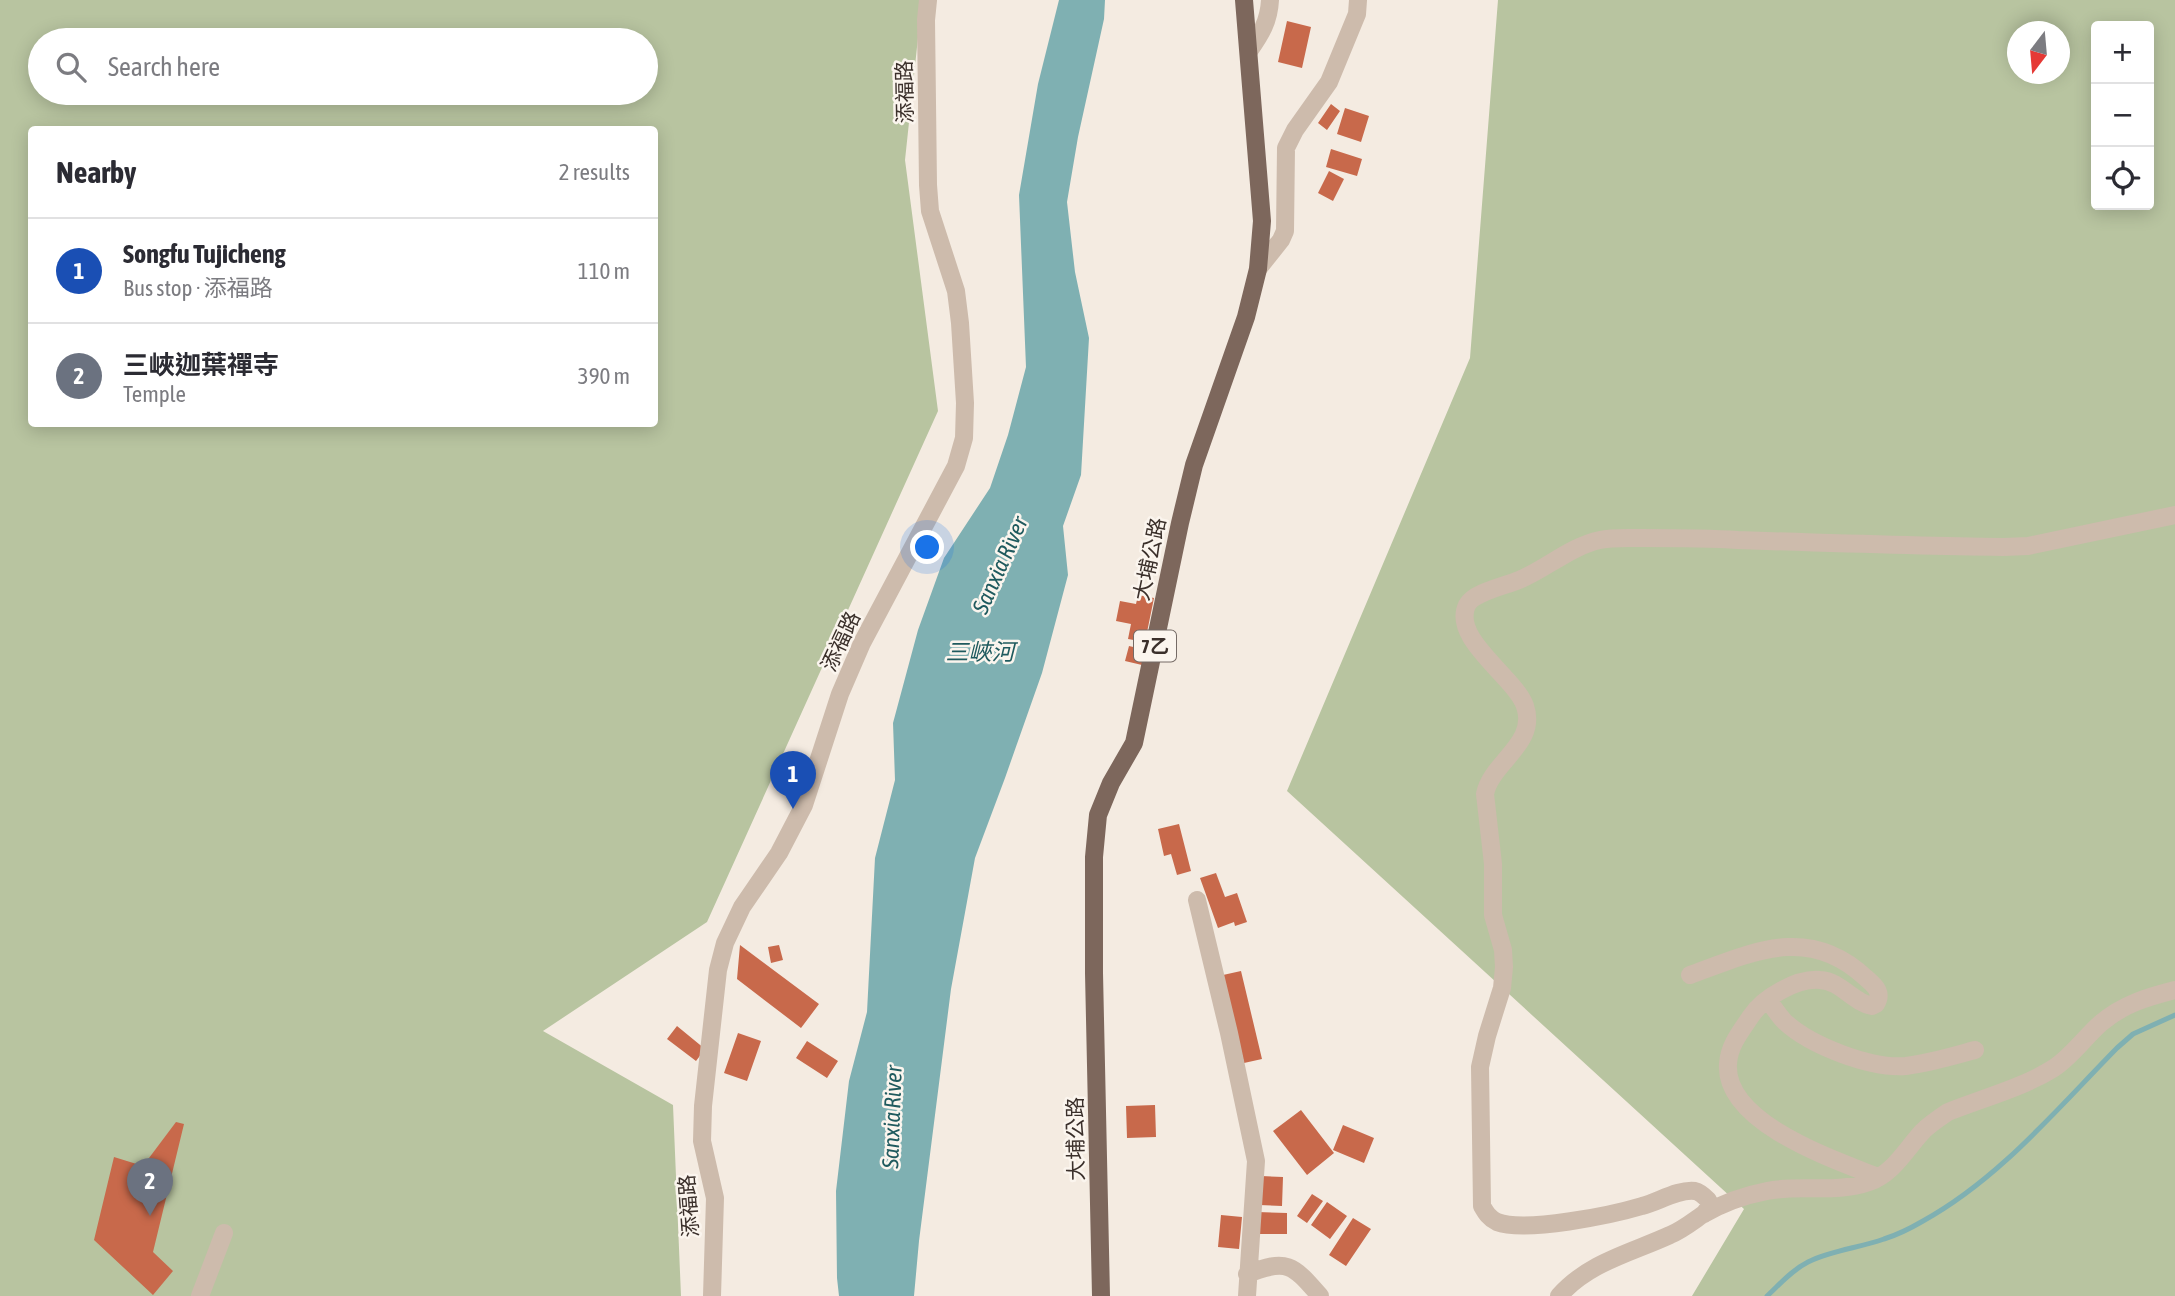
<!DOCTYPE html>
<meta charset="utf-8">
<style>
body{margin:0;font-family:"Asap Condensed","Noto Sans TC",sans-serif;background:#f7f7f7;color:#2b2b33}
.controls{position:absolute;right:21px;top:21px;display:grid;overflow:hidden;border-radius:7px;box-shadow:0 4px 18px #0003}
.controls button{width:63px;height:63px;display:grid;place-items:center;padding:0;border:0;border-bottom:2px solid #e1e1e2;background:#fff;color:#2b2b33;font:35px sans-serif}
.compass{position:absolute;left:2007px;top:21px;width:63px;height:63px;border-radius:50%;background:#fff;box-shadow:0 4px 18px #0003;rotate:196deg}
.you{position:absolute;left:928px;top:548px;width:24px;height:24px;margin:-18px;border:5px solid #fff;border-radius:50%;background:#1a73e8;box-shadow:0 0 0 10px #1a73e833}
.badge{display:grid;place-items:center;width:46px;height:46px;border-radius:50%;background:#1f5a5e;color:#fff;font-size:23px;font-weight:700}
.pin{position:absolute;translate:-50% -58px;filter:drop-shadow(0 2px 4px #0008)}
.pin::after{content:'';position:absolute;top:37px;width:24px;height:21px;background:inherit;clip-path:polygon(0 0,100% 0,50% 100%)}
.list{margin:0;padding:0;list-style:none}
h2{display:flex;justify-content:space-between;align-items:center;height:91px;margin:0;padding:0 28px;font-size:30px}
h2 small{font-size:23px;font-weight:400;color:#7c7c81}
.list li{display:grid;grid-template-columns:46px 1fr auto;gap:21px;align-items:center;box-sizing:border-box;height:105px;padding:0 28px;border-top:2px solid #e1e1e2}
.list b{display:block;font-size:26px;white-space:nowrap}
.list p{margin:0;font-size:23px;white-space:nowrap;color:#7c7c81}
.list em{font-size:23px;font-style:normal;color:#7c7c81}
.icon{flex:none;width:38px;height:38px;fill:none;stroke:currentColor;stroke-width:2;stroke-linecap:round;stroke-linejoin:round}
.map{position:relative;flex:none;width:2175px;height:1296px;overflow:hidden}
.search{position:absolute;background:#fff;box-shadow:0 4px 18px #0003;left:28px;top:28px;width:630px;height:77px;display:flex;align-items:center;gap:18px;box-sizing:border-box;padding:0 24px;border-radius:38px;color:#7c7c81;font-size:26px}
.panel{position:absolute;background:#fff;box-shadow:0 4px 18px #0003;left:28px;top:126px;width:630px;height:301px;border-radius:7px}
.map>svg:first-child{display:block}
.green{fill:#b8c4a0;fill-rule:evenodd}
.water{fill:#7fb0b2}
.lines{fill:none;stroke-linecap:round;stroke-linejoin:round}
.stream{stroke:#7fb0b2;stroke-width:5}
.building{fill:#c8694b}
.minor{stroke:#cdbbac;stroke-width:18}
.major{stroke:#7d675c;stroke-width:18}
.labels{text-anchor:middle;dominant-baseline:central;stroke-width:5;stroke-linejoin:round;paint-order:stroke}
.shield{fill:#fbf5ee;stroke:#756b66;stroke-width:2}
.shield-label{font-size:19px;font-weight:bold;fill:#3b302b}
.street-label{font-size:21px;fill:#3b302b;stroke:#fbf5ee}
.water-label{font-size:23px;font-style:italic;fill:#1f5a5e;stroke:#fbf5ee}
</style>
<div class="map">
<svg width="2175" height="1296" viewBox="0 0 2175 1296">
<rect width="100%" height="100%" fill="#f4ebe1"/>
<!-- green -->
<path class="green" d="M 0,0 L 922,0 L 905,160 L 938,411 L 707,922 L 543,1031 L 673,1105 L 681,1296 L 0,1296 ZM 40,40 L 646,40 L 646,93 L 40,93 ZM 32,130 L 654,130 L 654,424 L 32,424 Z
M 1498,0 L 2175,0 L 2175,1296 L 1692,1296 L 1744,1209 L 1287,791 L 1470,358 ZM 2096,26 L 2149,26 L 2149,205 L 2096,205 ZM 2018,32 L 2060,32 L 2060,74 L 2018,74 Z"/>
<!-- water -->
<path class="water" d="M 1059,0 L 1105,0 L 1104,19 L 1078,137 L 1067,202 L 1075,272 L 1089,338 L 1081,475 L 1063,526 L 1068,575 L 1042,673 L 1005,778 L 975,858 L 951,989 L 919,1241 L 914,1296 L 839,1296 L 837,1278 L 836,1191 L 849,1081 L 867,1012 L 875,858 L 895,780 L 893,723 L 918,630 L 944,558 L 990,488 L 1008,435 L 1026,367 L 1019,195 L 1038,84 Z"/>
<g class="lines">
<!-- stream -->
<path class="stream" d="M 1767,1296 C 1780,1284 1792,1270 1808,1262 C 1832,1250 1859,1248 1884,1239 C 1897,1235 1911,1228 1923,1221 C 1999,1179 2056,1110 2117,1048 L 2133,1034 L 2175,1015"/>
</g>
<!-- building -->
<path class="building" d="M 1287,21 L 1311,27 L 1302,68 L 1278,62 Z
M 1331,104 L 1340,111 L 1327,130 L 1318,123 Z
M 1345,108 L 1369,116 L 1361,142 L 1337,134 Z
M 1331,149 L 1362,159 L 1357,176 L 1326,167 Z
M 1329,171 L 1344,179 L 1333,201 L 1318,193 Z
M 1138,595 L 1154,598 L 1145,642 L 1128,639 L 1131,624 L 1116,621 L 1120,601 L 1136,604 Z
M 1129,646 L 1146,650 L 1142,665 L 1125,661 Z
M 1179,824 L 1191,871 L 1177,875 L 1171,854 L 1164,856 L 1158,829 Z
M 1216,873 L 1225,897 L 1237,893 L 1247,922 L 1235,926 L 1234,922 L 1218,928 L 1200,878 Z
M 740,945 L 819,1004 L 801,1028 L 737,979 Z
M 779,945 L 783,960 L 771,963 L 768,947 Z
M 1241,971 L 1262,1059 L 1244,1063 L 1223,975 Z
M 677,1026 L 705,1049 L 696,1061 L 667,1039 Z
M 738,1033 L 761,1041 L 747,1081 L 724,1073 Z
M 807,1041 L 838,1061 L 827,1078 L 796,1058 Z
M 1155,1105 L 1156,1137 L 1127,1138 L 1126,1106 Z
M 1301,1110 L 1334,1153 L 1307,1175 L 1273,1131 Z
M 176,1122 L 184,1124 L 153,1252 L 173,1271 L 153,1295 L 94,1240 L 114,1157 L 143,1166 Z
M 1343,1125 L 1374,1138 L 1364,1163 L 1333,1150 Z
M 1261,1176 L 1283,1177 L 1282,1206 L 1259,1205 Z
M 1312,1194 L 1323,1201 L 1307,1223 L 1297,1216 Z
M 1327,1202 L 1347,1216 L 1330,1239 L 1311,1225 Z
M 1257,1212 L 1287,1213 L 1287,1234 L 1256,1234 Z
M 1221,1215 L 1242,1217 L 1239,1249 L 1218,1247 Z
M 1353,1218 L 1371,1229 L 1346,1266 L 1329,1255 Z"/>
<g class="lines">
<!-- minor -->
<path class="minor" d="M 1249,51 C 1261,34 1269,21 1270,0
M 1258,269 L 1281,240 L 1285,231 L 1286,148 L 1295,130 L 1329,82 L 1357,14 L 1358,0
M 1197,900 L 1229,1033 L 1256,1161 L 1247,1296
M 1690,975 C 1753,952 1809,924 1866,978 C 1875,986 1883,992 1876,1004 L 1872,1006 C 1852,1002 1841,981 1820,980 C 1797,978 1764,997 1751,1016 C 1741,1031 1729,1045 1728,1064 C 1724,1123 1835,1160 1878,1177
M 1769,1001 C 1774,1008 1779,1016 1785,1022 C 1811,1046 1871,1069 1906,1066 C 1930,1063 1953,1056 1975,1050
M 1704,1214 L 1709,1207 L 1708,1200 C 1704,1196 1700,1192 1695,1191 C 1678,1189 1658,1202 1642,1206 C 1612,1215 1525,1233 1497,1222 C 1489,1218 1486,1213 1482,1206 L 1480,1067 L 1487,1036 L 1502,988 L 1504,967 L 1503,950 L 1493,915 L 1493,864 L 1485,794 C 1491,762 1538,744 1525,706 C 1515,677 1451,639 1467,605 C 1474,592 1505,586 1519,580 C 1546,569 1571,546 1600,540 C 1613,537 1628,538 1642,538 C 1674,538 1706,538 1738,540 C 1826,543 1915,546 2003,547 L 2028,546 L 2175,515
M 1247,1274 C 1288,1258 1293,1265 1320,1296
M 200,1296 L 224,1233
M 712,1296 L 715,1198 L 702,1141 L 703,1106 L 718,970 L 725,943 L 742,907 L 779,853 L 804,805 L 840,694 L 862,643 L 956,466 L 964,438 L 965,403 L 960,323 L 956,291 L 930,211 L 928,185 L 926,20 L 928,0
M 1559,1296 C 1589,1262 1631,1253 1670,1235 C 1682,1230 1692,1222 1702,1215 C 1721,1204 1746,1195 1767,1191 C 1801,1184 1835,1194 1869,1182 C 1893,1174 1906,1149 1923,1131 C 1930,1124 1939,1118 1948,1112 C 1983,1098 2022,1088 2054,1068 C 2072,1056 2085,1037 2101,1023 C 2123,1004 2148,997 2175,990"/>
<!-- major -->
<path class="major" d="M 1101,1296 L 1094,973 L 1094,857 L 1098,815 L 1111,783 L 1134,743 L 1180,523 L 1194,465 L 1246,317 L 1258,269 L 1262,221 L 1244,0"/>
</g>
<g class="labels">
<!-- shield labels -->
<rect class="shield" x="1134" y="630.5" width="42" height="31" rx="5"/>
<g class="shield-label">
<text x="1155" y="646">7乙</text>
</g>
<!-- street labels -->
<g class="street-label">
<text transform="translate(904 92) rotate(-91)">添福路</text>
<text transform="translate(1149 559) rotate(-78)">大埔公路</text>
<text transform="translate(840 641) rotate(-65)">添福路</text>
<text transform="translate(1075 1139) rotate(-91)">大埔公路</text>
<text transform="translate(688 1206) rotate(-94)">添福路</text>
</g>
<!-- water labels -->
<g class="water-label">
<text transform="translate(1000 565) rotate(-66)">Sanxia River</text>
<text x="980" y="652">三峽河</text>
<text transform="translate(892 1117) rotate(-88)">Sanxia River</text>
</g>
</g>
</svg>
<div class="controls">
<button>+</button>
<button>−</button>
<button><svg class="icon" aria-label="locate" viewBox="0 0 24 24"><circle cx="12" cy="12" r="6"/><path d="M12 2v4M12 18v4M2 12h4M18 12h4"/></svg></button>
</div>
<svg class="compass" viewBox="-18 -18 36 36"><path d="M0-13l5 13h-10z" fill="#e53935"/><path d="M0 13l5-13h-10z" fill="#7c7c81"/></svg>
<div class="you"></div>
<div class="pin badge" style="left:793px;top:809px;background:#1a4fb4">1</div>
<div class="pin badge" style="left:150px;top:1216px;background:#6b7280">2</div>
<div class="search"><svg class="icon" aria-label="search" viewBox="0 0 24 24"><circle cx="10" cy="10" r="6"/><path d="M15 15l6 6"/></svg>Search here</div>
<section class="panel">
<h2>Nearby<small>2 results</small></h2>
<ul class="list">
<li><span class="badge" style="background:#1a4fb4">1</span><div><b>Songfu Tujicheng</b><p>Bus stop · 添福路</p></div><em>110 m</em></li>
<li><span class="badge" style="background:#6b7280">2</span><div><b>三峽迦葉禪寺</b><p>Temple</p></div><em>390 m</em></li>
</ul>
</section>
</div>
